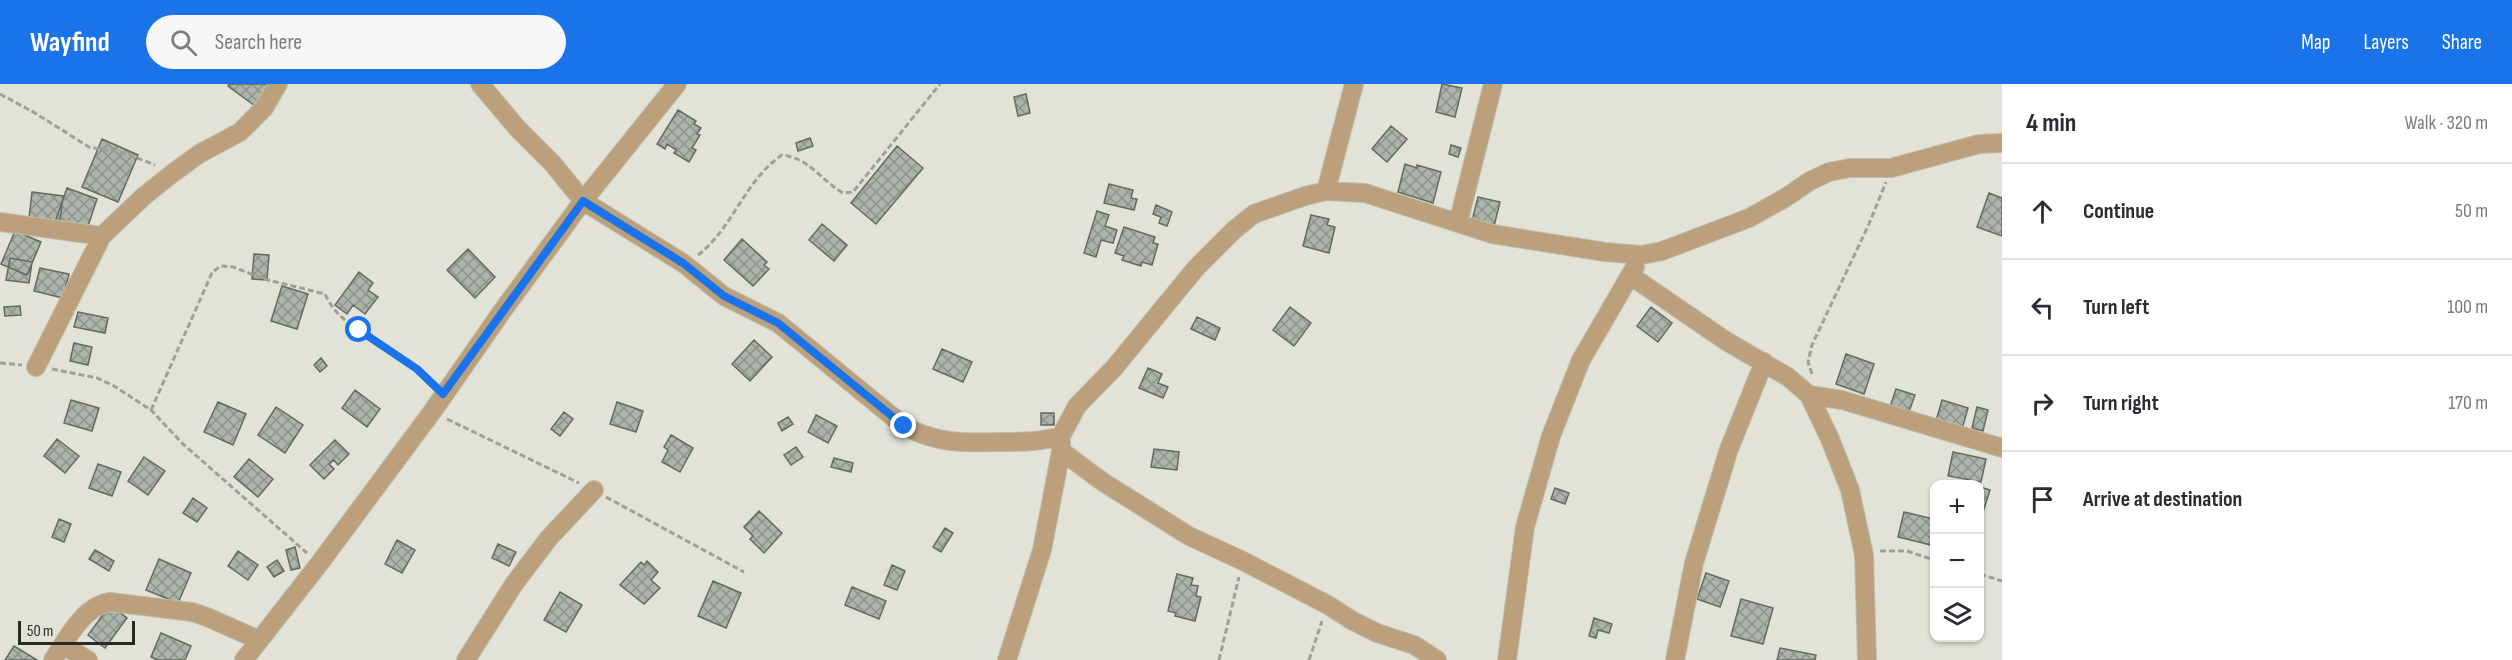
<!DOCTYPE html>
<meta charset="utf-8">
<style>
body{margin:0;font-family:"Sofia Sans Condensed",sans-serif;background:#f7f7f7;color:#2b2b33}
.controls{position:absolute;right:18px;bottom:18px;display:grid;overflow:hidden;border-radius:12px;box-shadow:0 2px 4px #0004}
.controls button{width:54px;height:54px;display:grid;place-items:center;padding:0;border:0;border-bottom:2px solid #e1e1e2;background:#fff;color:#2b2b33;font:30px sans-serif}
.scale{position:absolute;left:18px;bottom:15px;width:117px;box-sizing:border-box;padding-left:6px;border:3px solid #292a25;border-top:0;font-size:16px;line-height:21px;white-space:nowrap;color:#292a25;-webkit-text-stroke:4px #e2e2d6;paint-order:stroke}
.stop{position:absolute;width:18px;height:18px;margin:-14px;border:4px solid #1a73e8;border-radius:50%;background:#fff}
.stop.end{background:#1a73e8;border-color:#fff;box-shadow:0 2px 6px #0008}
.list{margin:0;padding:0;list-style:none}
h2{display:flex;justify-content:space-between;align-items:center;height:78px;margin:0;padding:0 24px;font-size:26px}
h2 small{font-size:20px;font-weight:400;color:#7c7c81}
.list li{display:grid;grid-template-columns:39px 1fr auto;gap:18px;align-items:center;box-sizing:border-box;height:96px;padding:0 24px;border-top:2px solid #e1e1e2}
.list b{display:block;font-size:22px;white-space:nowrap}
.list em{font-size:20px;font-style:normal;color:#7c7c81}
.icon{flex:none;width:33px;height:33px;fill:none;stroke:currentColor;stroke-width:2;stroke-linecap:round;stroke-linejoin:round}
.map{position:relative;flex:none;width:2002px;height:576px;overflow:hidden}
header{display:flex;align-items:center;gap:36px;box-sizing:border-box;height:84px;padding:0 30px;background:#1a73e8;color:#fff}
header strong{font-size:28px}
nav{display:flex;gap:33px;margin-inline-start:auto;font-size:21px}
.search{width:420px;height:54px;background:#f7f7f7;display:flex;align-items:center;gap:15px;box-sizing:border-box;padding:0 21px;border-radius:33px;color:#7c7c81;font-size:22px}
main{display:flex}
aside{flex:1;background:#fff}
.map>svg:first-child{display:block}
.building{fill:url(#building-cross-hatch);stroke:#646b62;stroke-width:1.5}
.lines{fill:none;stroke-linecap:round;stroke-linejoin:round}
.minor-casing{stroke:#bdbdb3;stroke-width:20}
.path{stroke:#a0a097;stroke-width:3;stroke-dasharray:6 3;stroke-linecap:butt}
.minor{stroke:#bba07b;stroke-width:18}
.route{stroke:#1a73e8;stroke-width:8}
</style>
<header>
<strong>Wayfind</strong>
<div class="search"><svg class="icon" aria-label="search" viewBox="0 0 24 24"><circle cx="10" cy="10" r="6"/><path d="M15 15l6 6"/></svg>Search here</div>
<nav><a>Map</a><a>Layers</a><a>Share</a></nav>
</header>
<main>
<div class="map">
<svg width="2002" height="576" viewBox="0 0 2002 576">
<defs>
<pattern id="building-cross-hatch" width="8" height="8" patternUnits="userSpaceOnUse" patternTransform="scale(1.5)"><rect width="8" height="8" fill="#abb4aa"/><path d="M0 0l8 8M0 8l8-8" fill="none" stroke="#8b938a"/></pattern>
</defs>
<rect width="100%" height="100%" fill="#e2e2d6"/>
<!-- building -->
<path class="building" d="M 229,0 L 271,0 L 255,22 L 228,2 Z
M 1442,0 L 1462,4 L 1455,33 L 1436,28 Z
M 1026,10 L 1030,29 L 1018,32 L 1014,13 Z
M 678,26 L 696,37 L 694,40 L 701,44 L 697,50 L 700,51 L 692,64 L 696,66 L 689,78 L 674,69 L 676,66 L 667,60 L 665,65 L 657,60 Z
M 1391,42 L 1407,55 L 1387,78 L 1372,65 Z
M 810,54 L 813,62 L 798,67 L 796,59 Z
M 102,55 L 138,71 L 118,118 L 82,103 Z
M 1451,61 L 1461,64 L 1458,73 L 1449,70 Z
M 897,62 L 923,84 L 876,140 L 851,119 Z
M 1405,80 L 1417,84 L 1417,81 L 1441,88 L 1433,119 L 1398,108 Z
M 1109,100 L 1133,106 L 1131,114 L 1137,115 L 1134,126 L 1104,119 Z
M 67,104 L 97,115 L 86,148 L 55,138 Z
M 32,108 L 63,112 L 59,146 L 28,143 Z
M 1989,109 L 2002,114 L 2002,152 L 1977,143 Z
M 1478,113 L 1500,118 L 1494,142 L 1472,137 Z
M 1156,121 L 1172,128 L 1167,142 L 1159,139 L 1161,133 L 1153,130 Z
M 1097,127 L 1109,131 L 1105,142 L 1117,146 L 1113,159 L 1101,156 L 1096,173 L 1084,169 Z
M 1311,131 L 1329,135 L 1327,141 L 1335,143 L 1329,169 L 1303,162 Z
M 822,140 L 847,161 L 834,177 L 809,156 Z
M 1124,143 L 1155,153 L 1153,159 L 1158,160 L 1152,181 L 1142,178 L 1141,182 L 1122,176 L 1124,172 L 1115,169 Z
M 15,147 L 41,158 L 27,191 L 1,180 Z
M 742,155 L 767,178 L 764,181 L 769,185 L 753,202 L 724,176 Z
M 468,165 L 495,193 L 475,214 L 447,186 Z
M 254,170 L 269,171 L 267,196 L 252,195 Z
M 10,174 L 32,178 L 29,199 L 6,196 Z
M 40,184 L 69,190 L 63,214 L 34,207 Z
M 359,188 L 373,199 L 368,206 L 378,213 L 365,230 L 353,221 L 347,230 L 335,221 Z
M 282,202 L 308,210 L 297,245 L 271,237 Z
M 20,222 L 21,231 L 5,232 L 4,223 Z
M 1290,223 L 1311,239 L 1294,262 L 1273,246 Z
M 1651,223 L 1672,239 L 1658,258 L 1637,242 Z
M 78,228 L 108,234 L 105,249 L 74,243 Z
M 1197,233 L 1220,244 L 1215,256 L 1191,245 Z
M 754,256 L 772,273 L 750,297 L 732,280 Z
M 74,259 L 92,263 L 88,281 L 70,277 Z
M 942,265 L 972,278 L 963,298 L 933,285 Z
M 1846,270 L 1874,280 L 1864,310 L 1836,300 Z
M 321,274 L 327,282 L 320,288 L 314,281 Z
M 1148,284 L 1162,290 L 1158,299 L 1168,303 L 1163,314 L 1139,304 Z
M 1896,305 L 1915,311 L 1906,336 L 1888,329 Z
M 355,306 L 380,325 L 367,343 L 342,324 Z
M 71,316 L 99,324 L 92,347 L 64,339 Z
M 1942,316 L 1968,324 L 1962,345 L 1936,337 Z
M 218,318 L 246,330 L 233,361 L 204,348 Z
M 617,318 L 643,327 L 636,348 L 610,340 Z
M 276,323 L 303,341 L 285,369 L 258,351 Z
M 1977,323 L 1988,326 L 1983,347 L 1972,344 Z
M 564,328 L 573,335 L 560,352 L 551,345 Z
M 1041,329 L 1054,329 L 1054,341 L 1041,341 Z
M 816,331 L 837,342 L 828,359 L 808,348 Z
M 788,333 L 793,340 L 782,347 L 778,339 Z
M 671,351 L 693,364 L 680,388 L 662,378 L 668,366 L 664,363 Z
M 57,355 L 79,372 L 65,389 L 44,372 Z
M 335,356 L 349,370 L 338,381 L 334,376 L 329,380 L 334,385 L 324,395 L 310,381 Z
M 796,363 L 803,373 L 791,381 L 784,371 Z
M 1154,365 L 1179,368 L 1177,386 L 1151,383 Z
M 1953,368 L 1986,375 L 1981,398 L 1948,392 Z
M 144,373 L 165,387 L 148,411 L 128,397 Z
M 834,374 L 853,379 L 851,388 L 831,383 Z
M 249,375 L 273,395 L 258,413 L 234,393 Z
M 98,380 L 121,388 L 112,412 L 89,404 Z
M 1980,403 L 1990,406 L 1983,428 L 1980,427 Z
M 1555,404 L 1569,409 L 1565,420 L 1551,415 Z
M 193,414 L 207,424 L 197,438 L 183,429 Z
M 759,427 L 782,449 L 764,469 L 750,455 L 753,452 L 744,443 Z
M 1904,428 L 1934,435 L 1931,461 L 1898,453 Z
M 59,435 L 71,440 L 64,458 L 52,453 Z
M 945,444 L 953,449 L 941,468 L 933,463 Z
M 397,456 L 415,466 L 402,489 L 385,480 Z
M 498,460 L 516,468 L 509,482 L 492,474 Z
M 295,463 L 300,484 L 291,486 L 286,466 Z
M 95,466 L 114,477 L 109,487 L 89,475 Z
M 238,467 L 258,481 L 248,496 L 228,482 Z
M 159,475 L 191,489 L 178,519 L 146,506 Z
M 277,476 L 284,487 L 274,493 L 267,483 Z
M 647,477 L 658,488 L 651,496 L 660,504 L 644,520 L 620,501 L 641,478 L 644,481 Z
M 892,481 L 905,487 L 897,506 L 884,501 Z
M 1706,489 L 1729,497 L 1720,523 L 1697,515 Z
M 1177,490 L 1193,494 L 1191,501 L 1198,502 L 1196,512 L 1201,513 L 1195,537 L 1175,532 L 1176,529 L 1168,527 Z
M 713,497 L 741,509 L 726,544 L 698,532 Z
M 852,503 L 886,517 L 879,535 L 845,521 Z
M 560,508 L 582,521 L 566,548 L 544,536 Z
M 1741,515 L 1773,524 L 1763,560 L 1731,552 Z
M 110,521 L 127,534 L 105,564 L 88,551 Z
M 1594,534 L 1612,540 L 1609,549 L 1598,546 L 1596,554 L 1589,552 Z
M 161,549 L 191,562 L 185,576 L 157,576 L 151,573 Z
M 14,562 L 37,576 L 5,576 Z
M 1780,564 L 1816,571 L 1815,576 L 1777,576 Z"/>
<g class="lines">
<defs>
<path id="minor" d="M 480,0 L 518,45 L 553,80 L 583,117 L 683,179 L 724,212 L 778,239 L 904,342 C 938,360 963,359 1000,358 C 1021,358 1040,358 1061,352 L 1077,322 L 1114,284 L 1196,184 L 1234,146 L 1254,130 L 1305,112 L 1326,107 L 1365,109 L 1492,150 L 1605,168 L 1642,171 L 1662,167 L 1749,134 L 1785,114 L 1810,97 L 1829,88 L 1850,84 L 1891,84 L 1979,60 L 2002,59
M 1326,107 L 1354,0
M 0,138 L 102,152
M 1458,139 L 1493,0
M 1631,192 L 1726,257 L 1788,293 L 1809,311 L 1830,355 L 1850,406 L 1864,471 L 1867,576
M 36,283 L 102,152 L 144,112 L 173,89 L 199,70 L 240,48 L 264,24 L 278,0
M 1809,311 L 1842,316 L 2002,364
M 1061,367 L 1103,398 L 1189,452 L 1243,477 L 1328,521 L 1353,537 L 1377,549 L 1414,561 L 1437,576
M 63,561 L 88,576
M 53,576 C 67,555 83,522 110,518 L 192,528 L 207,533 L 259,556
M 244,576 L 319,480 L 432,328 L 503,226 L 583,117 L 677,0
M 466,576 L 514,500 L 549,454 L 594,406
M 1007,576 L 1042,466 L 1061,367 L 1061,357
M 1507,576 L 1525,443 L 1551,352 L 1581,276 L 1635,183
M 1675,576 L 1694,479 L 1729,365 L 1764,278"/>
</defs>
<!-- minor casing -->
<use href="#minor" class="minor-casing"/>
<!-- path -->
<path class="path" d="M 0,10 L 35,29 L 89,63 L 127,70 L 155,81
M 698,171 C 733,144 745,96 782,71 C 809,74 821,96 843,109 L 853,108 L 940,0
M 0,279 L 22,281
M 52,285 L 97,294 L 114,302 L 151,326 L 183,360 L 307,469
M 1812,290 L 1808,278 L 1812,261 L 1869,140 L 1886,98
M 151,326 L 212,189 L 220,182 L 233,183 L 264,195 L 325,210 C 339,243 387,263 416,284 C 422,289 427,295 433,301
M 447,335 L 579,399
M 606,413 L 744,488
M 1880,467 L 1907,467 L 1934,476
M 1980,490 L 2002,497
M 1219,576 L 1239,493
M 1309,576 L 1322,537"/>
<!-- minor -->
<use href="#minor" class="minor"/>
</g>
<g class="lines">
<!-- route -->
<path class="route" d="M 359,246 L 417,285 L 443,310 L 583,117 L 683,179 L 724,212 L 778,239 L 904,342"/>
</g>
</svg>
<div class="controls">
<button>+</button>
<button>−</button>
<button><svg class="icon" aria-label="layers" viewBox="0 0 24 24"><path d="M12 4l9 5-9 5-9-5zM3 14l9 5 9-5"/></svg></button>
</div>
<div class="scale">50 m</div>
<div class="stop" style="left:359px;top:246px"></div>
<div class="stop end" style="left:904px;top:342px"></div>
</div>
<aside>
<h2>4 min<small>Walk · 320 m</small></h2>
<ul class="list">
<li><svg class="icon" aria-label="ahead" viewBox="0 0 24 24"><path d="M12 20V5M6 11l6-6 6 6"/></svg><div><b>Continue</b></div><em>50 m</em></li>
<li><svg class="icon" aria-label="left" viewBox="0 0 24 24"><path d="M17 20v-9H6M10 6l-5 5 5 5"/></svg><div><b>Turn left</b></div><em>100 m</em></li>
<li><svg class="icon" aria-label="right" viewBox="0 0 24 24"><path d="M7 20v-9h11M14 6l5 5-5 5"/></svg><div><b>Turn right</b></div><em>170 m</em></li>
<li><svg class="icon" aria-label="arrive" viewBox="0 0 24 24"><path d="M6 21V4h12l-3 4 3 4H6"/></svg><div><b>Arrive at destination</b></div></li>
</ul>
</aside>
</main>
